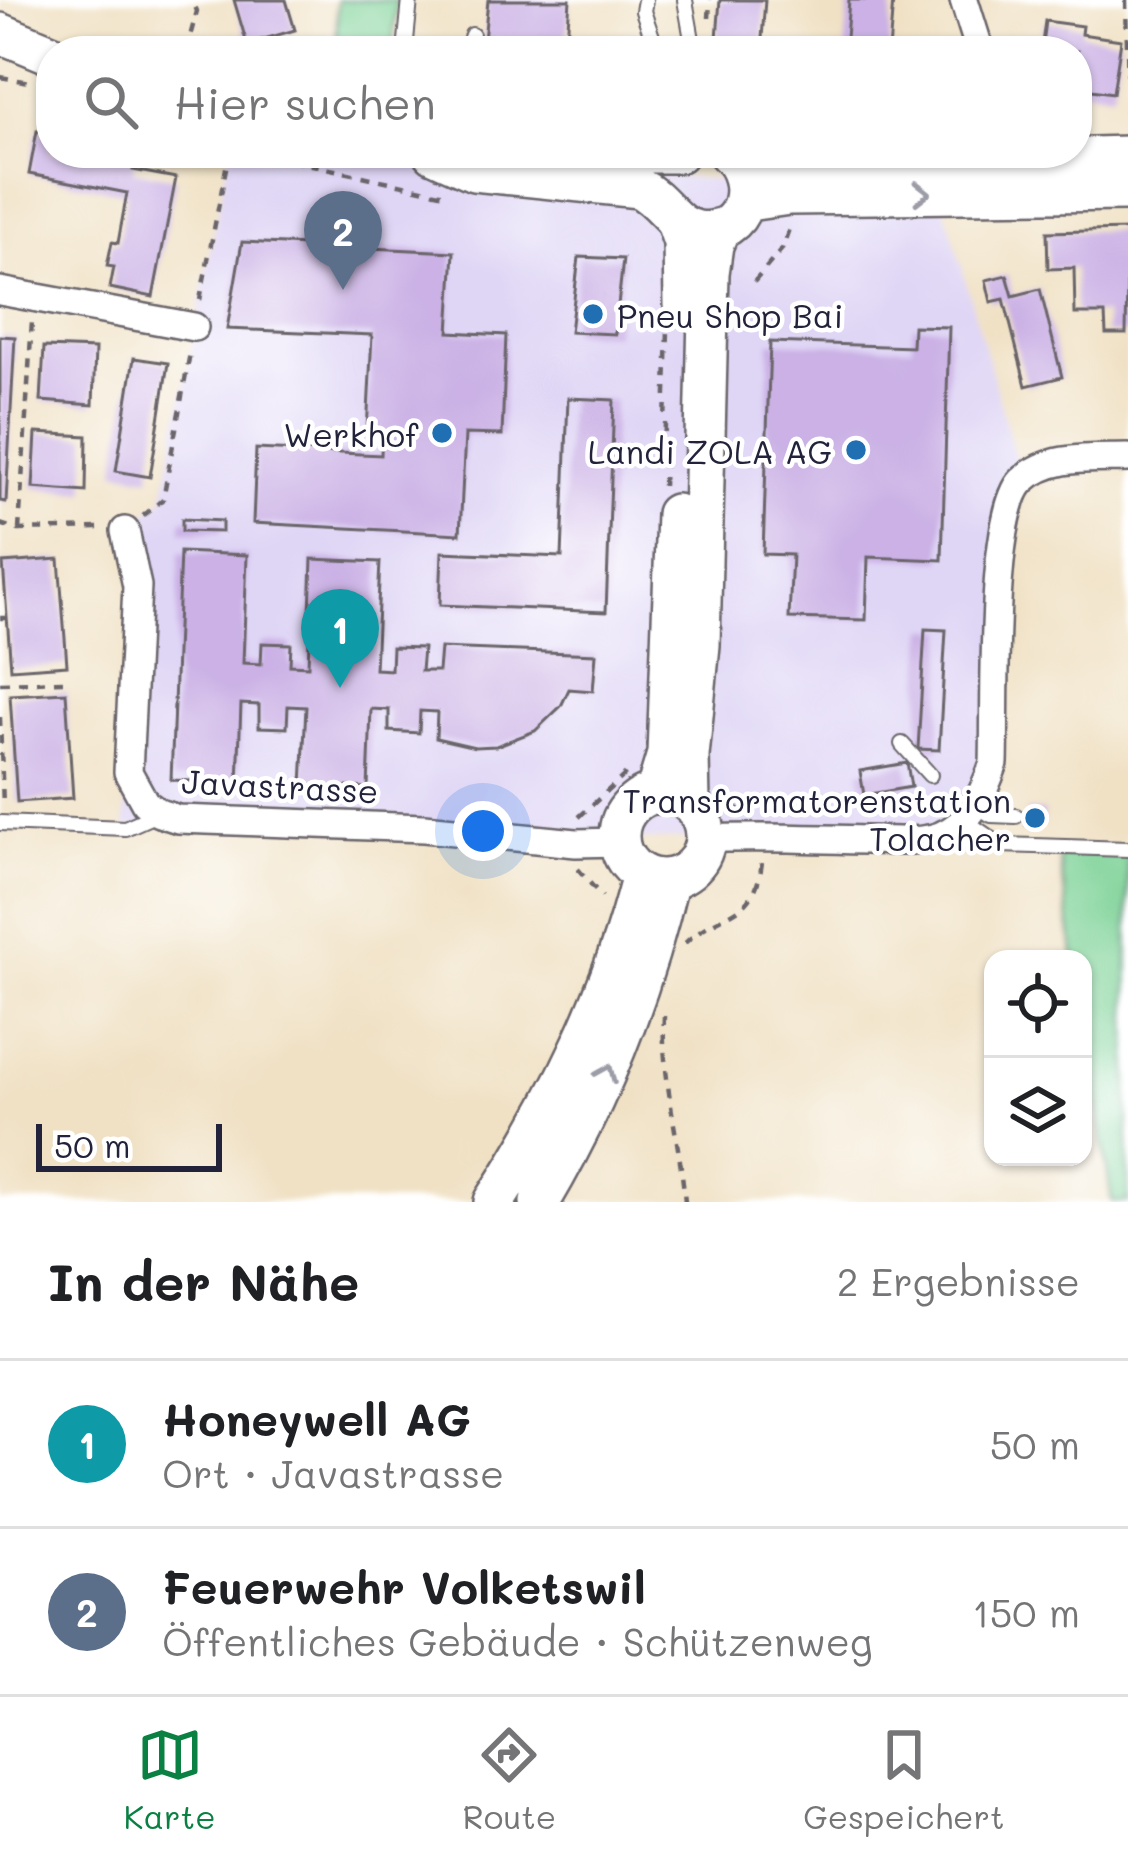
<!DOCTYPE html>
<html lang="de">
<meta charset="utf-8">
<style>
body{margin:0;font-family:Mali,sans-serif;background:#f2f2f2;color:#202124}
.controls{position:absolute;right:36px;bottom:36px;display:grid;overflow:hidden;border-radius:24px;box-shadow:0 3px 9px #0004}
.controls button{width:108px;height:108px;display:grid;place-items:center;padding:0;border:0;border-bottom:3px solid #e0e0e0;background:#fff;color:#202124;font:60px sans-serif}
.scale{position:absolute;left:36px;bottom:30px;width:186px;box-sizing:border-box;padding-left:12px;border:6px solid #22223b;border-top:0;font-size:33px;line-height:42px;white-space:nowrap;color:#22223b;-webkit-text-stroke:9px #fff;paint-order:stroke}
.you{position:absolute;left:483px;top:831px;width:42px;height:42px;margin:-30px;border:9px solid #fff;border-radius:50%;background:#1a73e8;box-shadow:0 0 0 18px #1a73e833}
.badge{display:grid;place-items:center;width:78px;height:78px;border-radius:50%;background:#0b8043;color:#fff;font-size:39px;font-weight:700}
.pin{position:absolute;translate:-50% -99px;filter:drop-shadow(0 3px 6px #0008)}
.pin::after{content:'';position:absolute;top:63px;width:42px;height:36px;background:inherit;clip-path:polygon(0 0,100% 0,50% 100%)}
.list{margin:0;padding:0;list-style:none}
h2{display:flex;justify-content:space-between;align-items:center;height:156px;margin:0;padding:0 48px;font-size:51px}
h2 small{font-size:39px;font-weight:400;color:#757577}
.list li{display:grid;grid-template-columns:78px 1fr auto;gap:36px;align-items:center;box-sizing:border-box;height:168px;padding:0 48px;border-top:3px solid #e0e0e0}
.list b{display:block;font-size:45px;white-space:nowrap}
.list p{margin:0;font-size:39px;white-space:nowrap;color:#757577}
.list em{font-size:39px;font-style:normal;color:#757577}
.icon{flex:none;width:66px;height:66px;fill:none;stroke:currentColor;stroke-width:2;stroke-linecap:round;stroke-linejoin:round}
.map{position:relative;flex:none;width:1128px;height:1202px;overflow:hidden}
.search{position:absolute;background:#fff;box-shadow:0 3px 9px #0004;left:36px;right:36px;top:36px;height:132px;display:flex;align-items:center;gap:30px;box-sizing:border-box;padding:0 42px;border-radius:48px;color:#757577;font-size:45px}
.sheet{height:492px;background:#fff}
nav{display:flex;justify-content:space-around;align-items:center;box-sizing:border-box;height:168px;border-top:3px solid #e0e0e0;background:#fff;font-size:33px;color:#757577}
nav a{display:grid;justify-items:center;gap:6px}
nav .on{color:#0b8043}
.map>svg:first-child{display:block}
.built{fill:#dfd5f5}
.green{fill:#7bd195;stroke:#4e7a68;stroke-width:3}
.building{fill:#cbb1e5}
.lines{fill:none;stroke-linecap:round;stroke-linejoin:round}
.lane-casing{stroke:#6a656b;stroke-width:18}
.street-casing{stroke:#6a656b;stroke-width:32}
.secondary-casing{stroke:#6a656b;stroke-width:44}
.path{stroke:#6a656b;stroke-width:4.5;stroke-dasharray:9 9;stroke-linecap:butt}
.lane{stroke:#fff;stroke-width:14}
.street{stroke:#fff;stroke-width:27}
.secondary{stroke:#fff;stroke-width:39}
.oneway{stroke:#9c9ca7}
.poi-dot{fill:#1f6fb2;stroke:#fff;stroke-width:4.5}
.labels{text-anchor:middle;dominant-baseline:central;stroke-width:9;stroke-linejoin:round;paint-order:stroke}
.poi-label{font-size:33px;fill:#22223b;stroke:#fff;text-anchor:end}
.street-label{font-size:33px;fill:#22223b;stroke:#fff}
</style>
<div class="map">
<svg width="1128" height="1202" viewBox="0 0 1128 1202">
<rect width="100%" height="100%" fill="#fff"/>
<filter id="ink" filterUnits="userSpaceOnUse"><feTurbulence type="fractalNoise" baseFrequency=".00833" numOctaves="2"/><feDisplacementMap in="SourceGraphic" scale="24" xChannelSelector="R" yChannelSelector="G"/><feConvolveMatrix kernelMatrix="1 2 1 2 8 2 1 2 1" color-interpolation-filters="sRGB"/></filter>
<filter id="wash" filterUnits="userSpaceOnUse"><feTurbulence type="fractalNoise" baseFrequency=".004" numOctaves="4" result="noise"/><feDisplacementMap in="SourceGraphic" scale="48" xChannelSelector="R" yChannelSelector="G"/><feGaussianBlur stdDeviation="2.7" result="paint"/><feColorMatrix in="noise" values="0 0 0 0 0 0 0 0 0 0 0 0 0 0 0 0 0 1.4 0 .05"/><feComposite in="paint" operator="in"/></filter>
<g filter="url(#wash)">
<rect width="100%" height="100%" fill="#f0e1c4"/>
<!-- built -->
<path class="built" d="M 229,153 L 441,153 L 746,183 L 932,162 L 1022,481 L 984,795 L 915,841 L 759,836 L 576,843 L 178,819 L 125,828 L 137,586 L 125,531 L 163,499 Z"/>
<!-- green -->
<path class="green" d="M 337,0 L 397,0 L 392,51 L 337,51 Z
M 1058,849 L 1128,849 L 1128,1202 L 1112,1202 L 1083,1012 L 1083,959 L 1075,959 Z"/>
<g id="blocks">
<!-- building -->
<path class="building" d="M 234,0 L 286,0 L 295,30 L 247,44 Z
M 488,0 L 570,0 L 566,51 L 483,51 Z
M 720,0 L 765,0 L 761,51 L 716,51 Z
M 849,0 L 893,0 L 889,51 L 845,51 Z
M 1045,21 L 1082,26 L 1081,34 L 1121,40 L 1113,93 L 1077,88 L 1077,51 L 1041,51 Z
M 37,131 L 51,133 L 51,153 L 125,153 L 136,155 L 133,170 L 176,178 L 153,297 L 110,288 L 114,267 L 107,266 L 112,242 L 118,243 L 127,193 L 29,174 Z
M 1128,230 L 1126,334 L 1106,334 L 1105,314 L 1075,314 L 1074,268 L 1048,269 L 1047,232 Z
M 242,242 L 454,252 L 449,332 L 506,335 L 502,435 L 465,434 L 460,534 L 253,523 L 256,449 L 381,455 L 382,432 L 367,432 L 372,335 L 227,329 Z
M 579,257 L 623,259 L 615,334 L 570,332 Z
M 1007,275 L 1013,296 L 1040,289 L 1062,377 L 1026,386 L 1004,299 L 991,302 L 986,280 Z
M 913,326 L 949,327 L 942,560 L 868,557 L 866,620 L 789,618 L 792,555 L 763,554 L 770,342 L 912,347 Z
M 0,336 L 15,337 L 6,502 L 0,501 Z
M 44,347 L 95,349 L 93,405 L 41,401 Z
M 134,358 L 168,363 L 150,477 L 116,471 Z
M 568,398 L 614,400 L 606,612 L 440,605 L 442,552 L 562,557 Z
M 36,433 L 87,436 L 86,492 L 33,488 Z
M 182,519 L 222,521 L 222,532 L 182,531 Z
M 180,552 L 247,555 L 243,663 L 261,664 L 262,643 L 291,644 L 290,665 L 308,666 L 312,559 L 380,562 L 375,669 L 391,670 L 392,647 L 423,648 L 421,671 L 438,671 L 440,648 L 596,654 L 593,691 L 569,689 L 561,706 L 535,731 L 496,746 L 475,747 L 436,738 L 437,712 L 420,711 L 419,733 L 389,731 L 389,710 L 371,709 L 368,788 L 302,785 L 306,707 L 288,706 L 287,728 L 259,727 L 259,705 L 241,704 L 238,783 L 171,780 Z
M 59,559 L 67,665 L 11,669 L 3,563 Z
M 925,629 L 946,630 L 939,750 L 918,749 Z
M 66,692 L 73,798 L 17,802 L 10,695 Z
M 907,763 L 911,787 L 864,795 L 860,771 Z
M 1026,811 L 1044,811 L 1043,825 L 1026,825 Z"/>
</g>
</g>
<g filter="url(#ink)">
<use href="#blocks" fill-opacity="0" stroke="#6a656b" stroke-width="3"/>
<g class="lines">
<defs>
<path id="lane" d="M 645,0 L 643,11 L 657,51
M 685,0 L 694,51
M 405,51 L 410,0
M 466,51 L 472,35
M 902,744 L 930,775
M 976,805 L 991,815 L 1016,816
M 964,820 L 1000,845 L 1128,849
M 0,823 L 125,828 L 159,813"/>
<path id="street" d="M 964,0 L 980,51
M 0,291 L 194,327
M 125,531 L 137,586 L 128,772 L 145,803 L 159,813 L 178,819 L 424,828 L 576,843 L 619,842
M 705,839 C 759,836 812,839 865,840 C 889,840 917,844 940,836 C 971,824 984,792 994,763 C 996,709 989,515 1022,481 C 1050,454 1093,459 1128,458"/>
<path id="secondary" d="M 0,33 L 51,54
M 434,153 L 474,171 L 639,188 C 665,201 673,228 699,231 C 746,237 759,180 728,153
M 582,153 L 678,153
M 740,165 L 785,169 L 836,164 L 1128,156
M 755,200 L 789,195 L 1128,191
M 676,222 L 683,242 L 684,305
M619 836a43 43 0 1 1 86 0a43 43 0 1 1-86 0Z
M 655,794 L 667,754 L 676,514
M 690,803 L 689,756 L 700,645 L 709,273 L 713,245 L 720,228
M 494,1202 C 561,1099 612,994 642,875
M 540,1202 C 600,1101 642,994 669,879"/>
</defs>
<!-- lane casing -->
<use href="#lane" class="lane-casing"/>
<!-- street casing -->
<use href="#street" class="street-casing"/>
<!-- secondary casing -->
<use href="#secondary" class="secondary-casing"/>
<!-- path -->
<path class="path" d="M 1126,0 L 1128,94
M 709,18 L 710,0
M 78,36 L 124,51
M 186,51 L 197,11 L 192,0
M 0,77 L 30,82
M 257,153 L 445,194
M 754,282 L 782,249 L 790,226
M 200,300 L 229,153
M 663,486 L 668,330
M 143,516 L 163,499 L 190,353
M 0,524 L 19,530 L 101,528
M 19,530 L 32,320
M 0,618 L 7,618
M 0,683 L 65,681
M 0,717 L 3,807
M 722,795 L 741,811
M 579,817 L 628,772
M 578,869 L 602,897
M 685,943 C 722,907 755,922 762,862
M 664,1016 C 661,1077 680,1141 685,1202"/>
<!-- lane -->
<use href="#lane" class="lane"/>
<!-- street -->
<use href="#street" class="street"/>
<!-- secondary -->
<use href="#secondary" class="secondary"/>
</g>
<!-- one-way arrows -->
<defs><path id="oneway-chevron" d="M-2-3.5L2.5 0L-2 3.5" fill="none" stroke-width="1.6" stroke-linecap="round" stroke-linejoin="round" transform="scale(3)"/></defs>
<g class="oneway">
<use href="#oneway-chevron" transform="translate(922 193)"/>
<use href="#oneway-chevron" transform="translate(607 1073) rotate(-67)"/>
</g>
</g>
<!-- markers -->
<g class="poi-dot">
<circle cx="593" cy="314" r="12"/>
<circle cx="442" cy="433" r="12"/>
<circle cx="856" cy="450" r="12"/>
<circle cx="1035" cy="818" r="12"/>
</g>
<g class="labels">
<!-- poi labels -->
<g class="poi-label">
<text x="617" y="314" text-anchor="start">Pneu Shop Bai</text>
<text x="418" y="433">Werkhof</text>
<text x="832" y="450">Landi ZOLA AG</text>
<text x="1011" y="799">Transformatorenstation<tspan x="1011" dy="38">Tolacher</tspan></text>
</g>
<!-- street labels -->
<g class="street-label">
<text transform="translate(280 785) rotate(3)">Javastrasse</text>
</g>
</g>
</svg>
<div class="controls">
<button><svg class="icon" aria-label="locate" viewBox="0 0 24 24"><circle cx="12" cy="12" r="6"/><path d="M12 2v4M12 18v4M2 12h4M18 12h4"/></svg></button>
<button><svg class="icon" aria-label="layers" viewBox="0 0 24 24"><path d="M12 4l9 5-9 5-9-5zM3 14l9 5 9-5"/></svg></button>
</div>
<div class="scale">50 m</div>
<div class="you"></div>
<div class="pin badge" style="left:340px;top:688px;background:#0f9aa8">1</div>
<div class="pin badge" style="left:343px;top:290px;background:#5c6f8a">2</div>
<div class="search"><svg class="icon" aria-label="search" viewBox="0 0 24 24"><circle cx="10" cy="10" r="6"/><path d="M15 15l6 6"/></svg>Hier suchen</div>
</div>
<section class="sheet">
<h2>In der Nähe<small>2 Ergebnisse</small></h2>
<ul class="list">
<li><span class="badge" style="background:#0f9aa8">1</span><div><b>Honeywell AG</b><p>Ort · Javastrasse</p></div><em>50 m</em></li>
<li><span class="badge" style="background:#5c6f8a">2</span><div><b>Feuerwehr Volketswil</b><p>Öffentliches Gebäude · Schützenweg</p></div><em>150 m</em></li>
</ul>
</section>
<nav>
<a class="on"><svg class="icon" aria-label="map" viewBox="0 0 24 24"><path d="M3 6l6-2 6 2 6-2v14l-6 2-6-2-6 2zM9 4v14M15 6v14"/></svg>Karte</a>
<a><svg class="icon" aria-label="directions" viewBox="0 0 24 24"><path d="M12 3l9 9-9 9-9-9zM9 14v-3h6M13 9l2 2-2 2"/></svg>Route</a>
<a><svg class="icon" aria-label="saved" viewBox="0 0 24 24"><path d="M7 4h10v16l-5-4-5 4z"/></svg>Gespeichert</a>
</nav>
